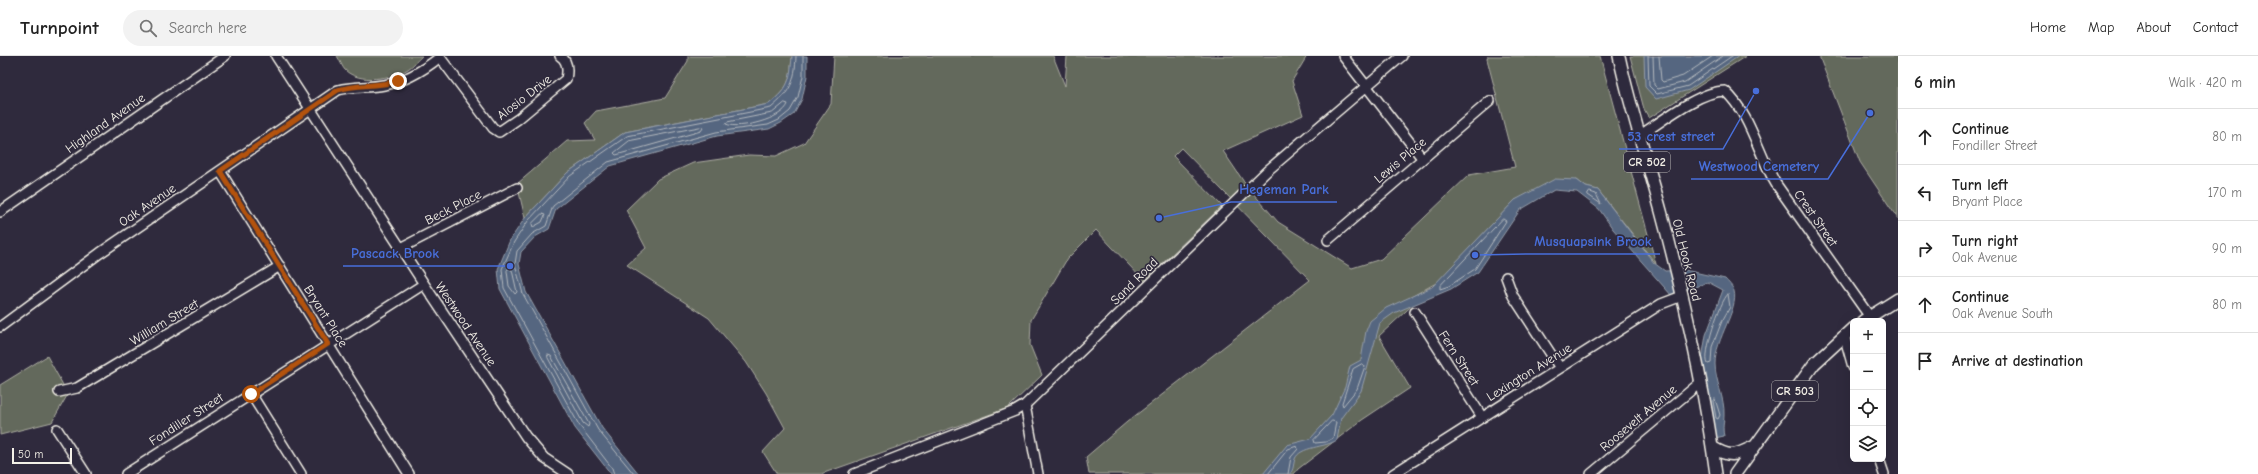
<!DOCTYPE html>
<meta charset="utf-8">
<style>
body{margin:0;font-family:"Comic Neue",sans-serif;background:#f2f2f2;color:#222}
.controls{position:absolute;right:12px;bottom:12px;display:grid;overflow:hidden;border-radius:6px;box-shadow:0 4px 16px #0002}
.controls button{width:36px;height:36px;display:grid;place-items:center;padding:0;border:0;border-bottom:1px solid #e0e0e0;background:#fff;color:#222;font:20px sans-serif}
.scale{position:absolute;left:12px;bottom:10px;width:60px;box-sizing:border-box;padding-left:4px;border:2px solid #f4f1e8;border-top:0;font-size:11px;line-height:14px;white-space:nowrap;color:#f4f1e8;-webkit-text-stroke:3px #2f2a3d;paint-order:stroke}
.stop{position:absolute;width:12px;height:12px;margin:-9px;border:3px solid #b45309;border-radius:50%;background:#fff}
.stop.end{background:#b45309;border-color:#fff;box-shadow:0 1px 4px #0008}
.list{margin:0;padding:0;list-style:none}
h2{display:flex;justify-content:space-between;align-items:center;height:52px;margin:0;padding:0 16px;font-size:17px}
h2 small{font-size:13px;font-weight:400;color:#767676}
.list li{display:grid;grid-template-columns:26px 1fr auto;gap:12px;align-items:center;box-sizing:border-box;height:56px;padding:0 16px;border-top:1px solid #e0e0e0}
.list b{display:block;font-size:15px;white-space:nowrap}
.list p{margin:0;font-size:13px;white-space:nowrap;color:#767676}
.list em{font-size:13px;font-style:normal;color:#767676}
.icon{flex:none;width:22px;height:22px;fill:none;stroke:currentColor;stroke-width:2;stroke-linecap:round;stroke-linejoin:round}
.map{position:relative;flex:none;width:1898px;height:418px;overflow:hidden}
header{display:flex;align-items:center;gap:24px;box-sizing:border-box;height:56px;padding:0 20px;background:#fff;border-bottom:1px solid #e0e0e0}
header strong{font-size:19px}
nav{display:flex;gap:22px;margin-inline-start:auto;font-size:14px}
.search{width:280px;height:36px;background:#f2f2f2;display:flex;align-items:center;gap:10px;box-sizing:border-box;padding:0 14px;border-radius:22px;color:#767676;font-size:15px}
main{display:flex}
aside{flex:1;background:#fff}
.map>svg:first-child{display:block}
.green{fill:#64695b;stroke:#acada2}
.water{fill:#556680;stroke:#959eaa}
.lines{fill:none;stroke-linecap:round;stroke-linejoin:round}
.shore{stroke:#b4b9be;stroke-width:1}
.minor-casing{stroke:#f4f1e8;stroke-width:12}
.major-casing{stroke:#f4f1e8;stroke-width:14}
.minor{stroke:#2f2a3d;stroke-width:9}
.major{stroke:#2f2a3d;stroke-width:11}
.route{stroke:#b45309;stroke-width:5}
.labels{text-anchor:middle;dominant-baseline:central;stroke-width:3.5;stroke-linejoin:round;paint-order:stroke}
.shield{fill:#2f2a3d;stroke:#b9b5b5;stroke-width:1}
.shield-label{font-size:12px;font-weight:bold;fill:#f4f1e8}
.street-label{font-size:13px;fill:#f4f1e8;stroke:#2f2a3d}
.leader{fill:none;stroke:#486fdb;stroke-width:1.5}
.callout-dot{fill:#486fdb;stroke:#2f2a3d;stroke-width:1.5}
.callout-label{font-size:14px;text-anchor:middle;font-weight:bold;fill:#486fdb;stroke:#2f2a3d;stroke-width:3.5;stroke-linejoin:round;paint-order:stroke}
</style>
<header>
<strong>Turnpoint</strong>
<div class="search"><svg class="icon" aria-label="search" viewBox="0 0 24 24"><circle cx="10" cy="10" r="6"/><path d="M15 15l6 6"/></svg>Search here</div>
<nav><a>Home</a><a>Map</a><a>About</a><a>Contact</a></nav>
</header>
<main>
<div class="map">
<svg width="1898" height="418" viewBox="0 0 1898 418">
<rect width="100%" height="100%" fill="#2f2a3d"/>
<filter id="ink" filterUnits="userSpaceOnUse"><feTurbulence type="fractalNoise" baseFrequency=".025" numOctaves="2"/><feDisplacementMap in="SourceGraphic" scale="8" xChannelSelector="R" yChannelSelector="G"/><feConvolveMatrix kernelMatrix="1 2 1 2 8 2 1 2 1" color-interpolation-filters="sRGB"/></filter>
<g filter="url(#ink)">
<!-- green -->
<path class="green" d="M 337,0 L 422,0 C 417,4 413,10 408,13 C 392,23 359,28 345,14 C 342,11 340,4 337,0 Z
M 688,0 L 792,0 C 790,26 789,31 769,48 L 625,76 L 567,117 L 525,162 L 517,128 L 567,85 L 595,84 L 585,67 L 596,55 L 665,42 L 688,5 Z
M 834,0 L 1053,0 L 1065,30 L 1067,0 L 1307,0 L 1292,25 L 1303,59 L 1223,95 L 1246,129 L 1278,166 L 1352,212 L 1381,203 L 1469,119 L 1515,111 L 1487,3 L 1488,0 L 1600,0 L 1656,208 L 1598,134 L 1586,131 L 1577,124 L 1515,144 L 1438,226 L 1409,242 L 1419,243 L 1379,280 L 1410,332 L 1362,364 L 1298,413 L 1294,418 L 1089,418 L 1086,401 L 1127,366 L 1310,224 L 1181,92 L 1173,100 L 1222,150 L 1144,225 L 1096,174 L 1067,203 L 1031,264 L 1030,289 L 1042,319 L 1008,352 L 821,418 L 777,418 L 763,396 L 785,372 L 766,337 L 746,306 L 709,262 L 627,209 L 646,192 L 626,154 L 658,123 L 693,107 L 749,99 L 776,100 L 804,87 L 831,48 Z
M 1630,0 L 1746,0 L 1649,62 L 1644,53 Z
M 1819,0 L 1898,0 L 1898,163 L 1860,106 Z
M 47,300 L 68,338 L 52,366 L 0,379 L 0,329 Z"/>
<!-- water -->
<path class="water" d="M 792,0 L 807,0 L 807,20 L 802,43 L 794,58 L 781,67 L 769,73 L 717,80 L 610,110 L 556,153 L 549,173 L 535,181 L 521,196 L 519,208 L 526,236 L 602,372 L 639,418 L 611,418 L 575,372 L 500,233 L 498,213 L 510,184 L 525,162 L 567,117 L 625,76 L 769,48 C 789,31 790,26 792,0 Z
M 1644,0 L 1739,0 L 1689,34 L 1656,43 L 1645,31 Z
M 1555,123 L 1577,124 L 1586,131 L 1598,134 L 1654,207 L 1665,215 L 1685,214 L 1725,223 C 1728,226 1733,231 1734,235 C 1739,253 1715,283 1715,308 C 1715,325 1725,342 1724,359 C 1724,367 1722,371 1724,380 L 1715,382 L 1702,303 L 1706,279 L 1723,234 L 1708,226 L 1672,240 L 1613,173 L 1599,153 L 1577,136 L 1554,134 L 1520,154 L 1478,216 L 1451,233 L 1394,257 L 1380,267 L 1361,335 L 1341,362 L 1337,384 C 1325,392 1300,390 1295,403 C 1293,409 1294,413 1290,418 L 1263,418 L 1287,389 L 1310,383 L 1332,359 L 1345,331 L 1350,310 L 1361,304 L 1366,275 L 1370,265 L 1386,252 L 1432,231 L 1515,144 Z"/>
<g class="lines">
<!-- shore -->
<path class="shore" d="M 1648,0 L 1649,30 L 1657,38 L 1688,30 L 1732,0
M 1653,0 L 1654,29 L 1658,33 L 1685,26 L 1723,0
M 1659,0 L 1661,24 L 1663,26 L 1683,20 L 1713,0
M 785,47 L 788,48 C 783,63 739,74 726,68 L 727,66 L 772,57 Z
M 700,71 L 703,72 L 701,75 L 616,99 L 614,97 L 629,85 Z
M 1590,136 L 1596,138 L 1601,148 L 1588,139 Z
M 542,158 L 545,159 L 542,166 L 533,171 L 532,168 Z
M 1503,163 L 1506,165 L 1475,213 L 1449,230 L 1440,233 L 1440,230 Z
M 509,212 L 512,214 L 517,236 L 515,238 L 509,230 L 507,215 Z
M 1728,238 L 1730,251 L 1722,265 L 1712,291 L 1711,307 L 1708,308 C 1702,299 1720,245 1728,238 Z
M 548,299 L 551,300 L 589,368 L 588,371 L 583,367 L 548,302 Z
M 1362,308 L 1365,310 L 1357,333 L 1343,350 L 1342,347 L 1353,313 Z
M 1715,343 L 1720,359 L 1718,363 L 1716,362 L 1713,345 Z
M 1332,365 L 1336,366 L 1333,382 L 1326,386 L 1315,387 L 1314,384 Z
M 614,418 L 612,412 L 579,369 L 504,232 L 502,213 L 514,186 L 528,165 L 570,120 L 627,80 L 771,52 C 791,35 795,26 796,0
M 634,418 L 598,374 L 523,238 L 515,208 L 517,195 L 532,178 L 546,170 L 553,150 L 608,106 L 716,76 L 768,69 L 779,64 L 790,55 L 798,41 L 803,20 L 803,0
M 1268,418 L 1288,393 L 1297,390 L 1298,393 L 1291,401 L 1288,418"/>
<defs>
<path id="minor" d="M 276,0 L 424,228 L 526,381 L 544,402 L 568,418
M 439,0 L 493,72 L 499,76 L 518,63 L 566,23 C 568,14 568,5 560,0
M 1343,0 L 1422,102
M 1639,80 C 1661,66 1699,35 1725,35 C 1751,59 1758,98 1776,128 L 1870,261
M 220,115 L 409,418
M 0,156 L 225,0
M 1328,184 L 1490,45
M 401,192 L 517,132
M 1506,221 L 1513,240 L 1560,312
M 1415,256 L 1482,361
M 0,271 L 100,197 L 338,34 C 353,30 368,32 384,29 C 404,26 425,13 440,1
M 1844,279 L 1853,311
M 59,336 L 77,332 L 280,210
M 251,338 L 301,418
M 1025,349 L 1038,418
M 57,373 L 86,418
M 1879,403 L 1884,418
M 126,418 L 424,228
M 854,418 L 1015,355 L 1025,349 L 1267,115 L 1402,0
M 1393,418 L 1661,248 L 1682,240
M 1591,418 L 1701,326"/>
<path id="major" d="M 1619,0 C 1630,52 1647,103 1661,155 C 1684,241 1704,329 1716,418
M 1863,265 L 1898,243
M 1712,391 C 1731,403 1736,399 1755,390
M 1735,418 L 1814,308 L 1853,272"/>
</defs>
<!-- minor casing -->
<use href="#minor" class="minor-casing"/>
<!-- major casing -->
<use href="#major" class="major-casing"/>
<!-- minor -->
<use href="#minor" class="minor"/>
<!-- major -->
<use href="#major" class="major"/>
</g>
</g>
<g class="lines" filter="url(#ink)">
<!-- route -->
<path class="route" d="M 251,338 L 328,288 L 220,115 L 338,34 C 357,28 378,31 398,25"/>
</g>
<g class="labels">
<!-- shield labels -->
<g class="shield">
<rect x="1624" y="96" width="46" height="20" rx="3"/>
<rect x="1772" y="325" width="46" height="20" rx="3"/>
</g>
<g class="shield-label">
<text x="1647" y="106">CR 502</text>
<text x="1795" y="335">CR 503</text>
</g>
<!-- street labels -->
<g class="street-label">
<text transform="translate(524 41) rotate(-38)">Alosio Drive</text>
<text transform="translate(105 67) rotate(-35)">Highland Avenue</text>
<text transform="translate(1400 104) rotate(-40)">Lewis Place</text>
<text transform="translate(147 149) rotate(-34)">Oak Avenue</text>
<text transform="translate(453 151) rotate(-27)">Beck Place</text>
<text transform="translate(1816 162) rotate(55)">Crest Street</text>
<text transform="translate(1687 204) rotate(76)">Old Hook Road</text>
<text transform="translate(1134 225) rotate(-45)">Sand Road</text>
<text transform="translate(326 260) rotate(58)">Bryant Place</text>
<text transform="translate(164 266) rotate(-31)">William Street</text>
<text transform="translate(466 268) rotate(56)">Westwood Avenue</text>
<text transform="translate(1459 302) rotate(57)">Fern Street</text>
<text transform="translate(1529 316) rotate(-32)">Lexington Avenue</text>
<text transform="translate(1638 362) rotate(-40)">Roosevelt Avenue</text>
<text transform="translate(186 363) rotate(-33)">Fondiller Street</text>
</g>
</g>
<!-- callouts -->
<path class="leader" d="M1756 35L1723 93H1619M1870 57L1828 123H1691M1159 162L1231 146H1337M1475 199L1527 198H1660M510 210L447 210H343"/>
<g class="callout-dot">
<circle cx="1756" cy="35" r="4"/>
<circle cx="1870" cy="57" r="4"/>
<circle cx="1159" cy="162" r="4"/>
<circle cx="1475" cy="199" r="4"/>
<circle cx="510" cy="210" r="4"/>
</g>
<g class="callout-label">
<text x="1671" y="85">53 crest street</text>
<text x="1759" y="115">Westwood Cemetery</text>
<text x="1284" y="138">Hegeman Park</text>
<text x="1593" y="190">Musquapsink Brook</text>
<text x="395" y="202">Pascack Brook</text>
</g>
</svg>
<div class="controls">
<button>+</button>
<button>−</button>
<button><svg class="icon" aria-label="locate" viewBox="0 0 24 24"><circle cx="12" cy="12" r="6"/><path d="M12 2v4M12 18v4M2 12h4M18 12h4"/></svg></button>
<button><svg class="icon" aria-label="layers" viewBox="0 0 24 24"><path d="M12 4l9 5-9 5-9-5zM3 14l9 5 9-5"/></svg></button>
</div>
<div class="scale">50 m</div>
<div class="stop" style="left:251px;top:338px"></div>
<div class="stop end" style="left:398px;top:25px"></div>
</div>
<aside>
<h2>6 min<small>Walk · 420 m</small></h2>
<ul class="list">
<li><svg class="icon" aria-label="ahead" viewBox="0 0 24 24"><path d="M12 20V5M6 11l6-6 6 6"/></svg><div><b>Continue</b><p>Fondiller Street</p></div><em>80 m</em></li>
<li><svg class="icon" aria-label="left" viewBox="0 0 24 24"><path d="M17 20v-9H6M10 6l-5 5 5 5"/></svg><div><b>Turn left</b><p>Bryant Place</p></div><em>170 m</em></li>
<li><svg class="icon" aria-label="right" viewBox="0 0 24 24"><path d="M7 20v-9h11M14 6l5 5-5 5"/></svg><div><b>Turn right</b><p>Oak Avenue</p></div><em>90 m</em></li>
<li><svg class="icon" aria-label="ahead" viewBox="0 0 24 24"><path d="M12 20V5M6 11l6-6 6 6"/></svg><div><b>Continue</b><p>Oak Avenue South</p></div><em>80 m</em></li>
<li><svg class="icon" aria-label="arrive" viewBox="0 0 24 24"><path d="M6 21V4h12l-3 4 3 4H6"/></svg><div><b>Arrive at destination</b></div></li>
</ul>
</aside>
</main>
